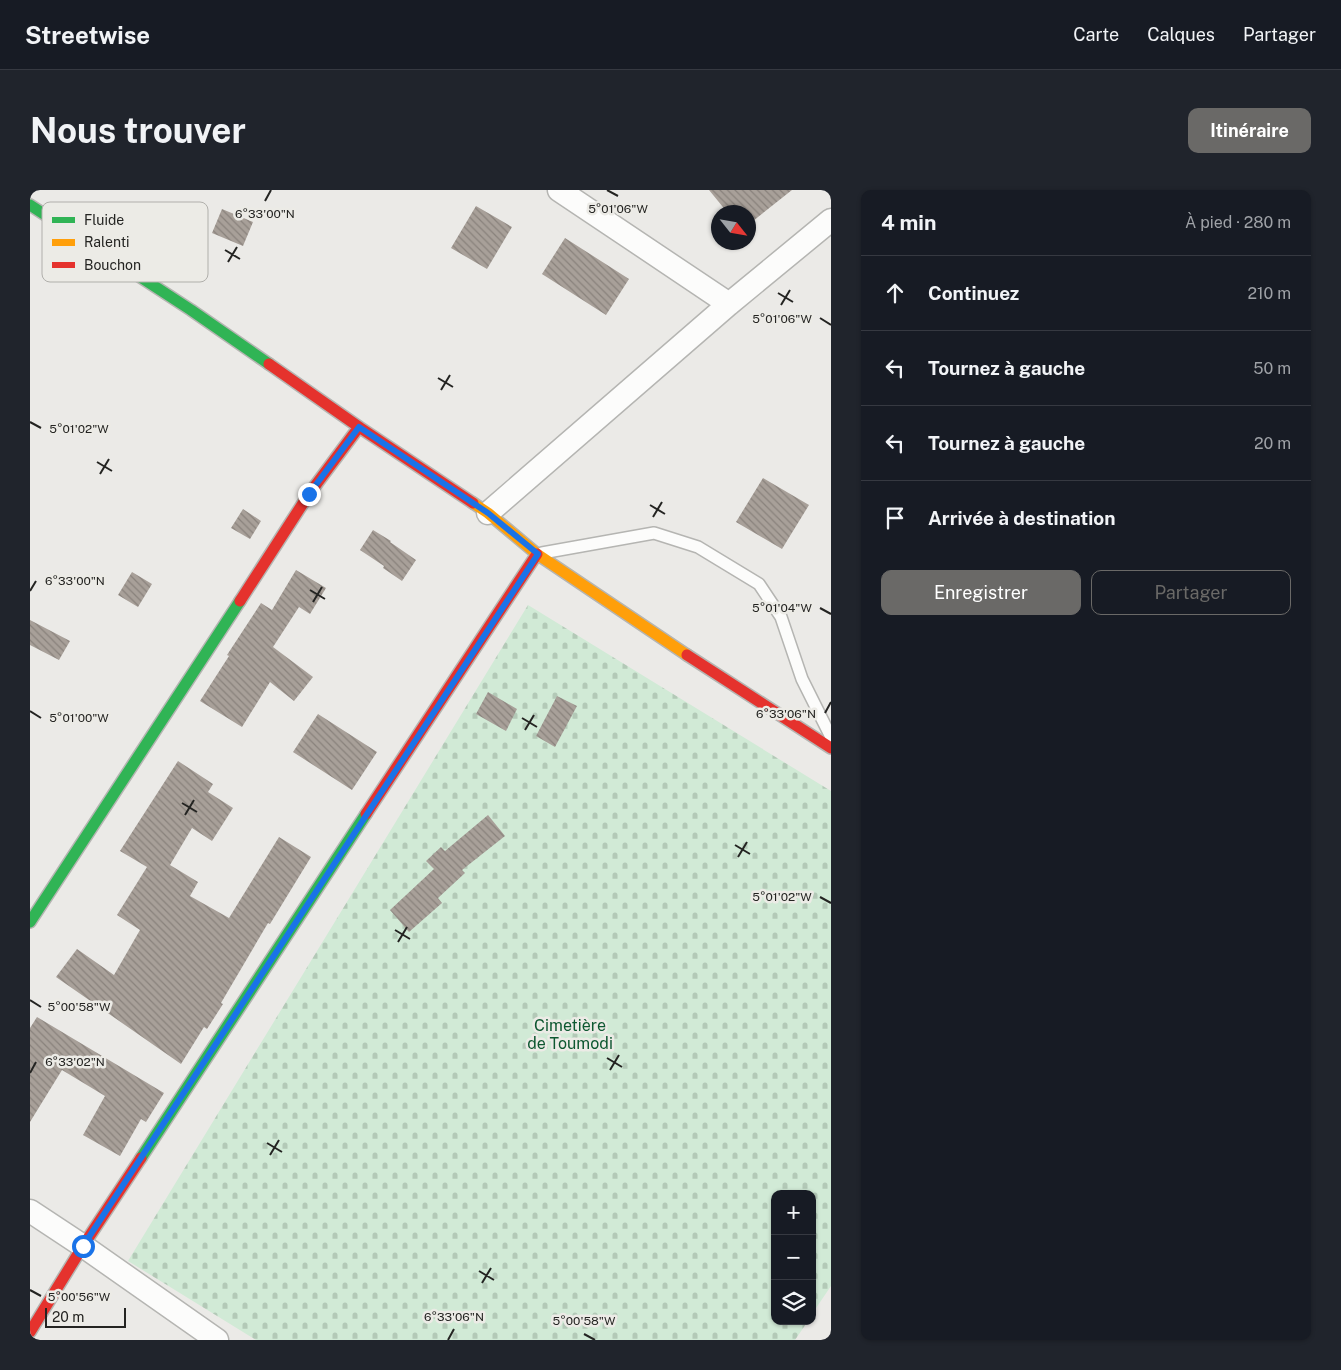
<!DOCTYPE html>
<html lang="fr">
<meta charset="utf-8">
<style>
body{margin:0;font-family:"Public Sans",sans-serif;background:#20242c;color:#f1f3f6}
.controls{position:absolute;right:15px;bottom:15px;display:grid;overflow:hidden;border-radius:10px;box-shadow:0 1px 4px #0004}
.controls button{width:45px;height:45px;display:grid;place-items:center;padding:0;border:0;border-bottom:1px solid #363941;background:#171b24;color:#f1f3f6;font:25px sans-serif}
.compass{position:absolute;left:681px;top:15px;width:45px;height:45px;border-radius:50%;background:#171b24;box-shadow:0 1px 4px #0004;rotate:121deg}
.scale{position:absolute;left:15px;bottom:12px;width:81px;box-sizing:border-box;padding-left:5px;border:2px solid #242422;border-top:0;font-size:14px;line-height:18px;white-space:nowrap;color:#242422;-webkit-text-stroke:4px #ecebe6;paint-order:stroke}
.stop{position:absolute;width:15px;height:15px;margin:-11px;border:4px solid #1a73e8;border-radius:50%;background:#fff}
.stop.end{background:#1a73e8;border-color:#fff;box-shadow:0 1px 5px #0008}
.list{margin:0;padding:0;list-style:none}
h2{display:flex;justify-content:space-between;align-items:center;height:65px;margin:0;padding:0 20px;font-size:21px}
h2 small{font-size:16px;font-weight:400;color:#9ea1a6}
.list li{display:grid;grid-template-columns:32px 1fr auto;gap:15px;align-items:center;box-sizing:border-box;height:75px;padding:0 20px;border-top:1px solid #363941}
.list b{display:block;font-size:19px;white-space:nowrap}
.list em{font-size:16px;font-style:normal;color:#9ea1a6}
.actions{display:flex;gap:10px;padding:15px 20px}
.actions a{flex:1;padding:11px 0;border:1px solid #6a6967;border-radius:10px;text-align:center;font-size:18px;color:#6a6967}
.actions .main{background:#6a6967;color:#fff}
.icon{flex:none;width:28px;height:28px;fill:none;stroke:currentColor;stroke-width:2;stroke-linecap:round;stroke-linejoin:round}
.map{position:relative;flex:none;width:801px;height:1150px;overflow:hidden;border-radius:10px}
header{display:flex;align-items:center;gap:30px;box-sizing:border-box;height:70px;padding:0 25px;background:#171b24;border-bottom:1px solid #363941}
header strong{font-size:24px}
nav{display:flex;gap:28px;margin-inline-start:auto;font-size:18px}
.intro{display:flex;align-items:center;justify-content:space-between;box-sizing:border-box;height:120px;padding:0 30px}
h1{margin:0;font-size:35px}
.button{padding:12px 22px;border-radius:10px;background:#6a6967;color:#fff;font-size:18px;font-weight:700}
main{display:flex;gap:30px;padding:0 30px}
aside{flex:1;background:#171b24;border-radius:10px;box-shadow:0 1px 4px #0004}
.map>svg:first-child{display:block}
.cemetery{fill:url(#cemetery-stones)}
.building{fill:url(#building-back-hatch)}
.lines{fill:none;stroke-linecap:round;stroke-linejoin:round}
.lane-casing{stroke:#b5b5b2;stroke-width:14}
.street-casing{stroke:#b5b5b2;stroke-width:25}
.fast-casing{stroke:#b5b5b2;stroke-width:14}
.slow-casing{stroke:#b5b5b2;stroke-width:14}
.jam-casing{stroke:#b5b5b2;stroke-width:14}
.lane{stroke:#fcfcfb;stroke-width:11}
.street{stroke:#fcfcfb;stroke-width:22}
.fast{stroke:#30b455;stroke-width:11}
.slow{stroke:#ff9f0a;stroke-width:11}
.jam{stroke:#e5322d;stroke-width:11}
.route{stroke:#1a73e8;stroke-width:6}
.ticks{fill:none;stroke:#242422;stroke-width:2}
.labels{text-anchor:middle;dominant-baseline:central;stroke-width:5;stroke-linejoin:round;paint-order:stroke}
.park-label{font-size:16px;fill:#0e5831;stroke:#ecebe6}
.key{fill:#ecebe6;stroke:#b0afab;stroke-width:1}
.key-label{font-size:14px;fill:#242422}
.ticks-label{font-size:12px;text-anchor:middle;fill:#242422;stroke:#ecebe6;stroke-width:5;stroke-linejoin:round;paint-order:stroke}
</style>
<header>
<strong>Streetwise</strong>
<nav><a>Carte</a><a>Calques</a><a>Partager</a></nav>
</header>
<div class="intro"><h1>Nous trouver</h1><a class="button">Itinéraire</a></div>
<main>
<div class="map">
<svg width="801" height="1150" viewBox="0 0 801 1150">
<defs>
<pattern id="cemetery-stones" width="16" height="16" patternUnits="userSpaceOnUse" patternTransform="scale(1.25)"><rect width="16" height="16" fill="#d1ead6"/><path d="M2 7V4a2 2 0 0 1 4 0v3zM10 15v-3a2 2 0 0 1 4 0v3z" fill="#b3c9b7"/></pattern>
<pattern id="building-back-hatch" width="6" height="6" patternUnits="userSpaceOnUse" patternTransform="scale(1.25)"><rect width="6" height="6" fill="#a8a099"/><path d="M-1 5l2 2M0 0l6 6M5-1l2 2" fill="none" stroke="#89827c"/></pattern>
</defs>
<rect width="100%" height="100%" fill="#ebeae7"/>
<!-- cemetery -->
<path class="cemetery" d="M 498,415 L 801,601 L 801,1096 L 782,1124 L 782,1004 L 745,1004 L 745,1131 L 778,1131 L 765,1150 L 226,1150 L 98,1071 Z"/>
<!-- building -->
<path class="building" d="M 679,0 L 762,0 L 718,35 L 718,22 L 697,22 Z
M 446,16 L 482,37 L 457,79 L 421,58 Z
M 192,19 L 223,32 L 213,56 L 182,43 Z
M 535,48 L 599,89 L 576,125 L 512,84 Z
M 733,288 L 779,315 L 752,359 L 706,332 Z
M 213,319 L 231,331 L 220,349 L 201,338 Z
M 343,340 L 361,351 L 360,352 L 386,370 L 372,391 L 353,378 L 354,376 L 330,360 Z
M 266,380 L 296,398 L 280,424 L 269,417 L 243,457 L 283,487 L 264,511 L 240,492 L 212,537 L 170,511 L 199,466 L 197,465 L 231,413 L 242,420 Z
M 102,382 L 122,394 L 108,417 L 88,405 Z
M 0,430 L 40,451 L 29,470 L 0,455 Z
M 458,502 L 487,519 L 476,541 L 446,524 Z
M 527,506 L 547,516 L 525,557 L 506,546 Z
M 288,524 L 347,562 L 322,600 L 263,562 Z
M 148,571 L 183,594 L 178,602 L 203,618 L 182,651 L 162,638 L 140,675 L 168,692 L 160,706 L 199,728 L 249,647 L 281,667 L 240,734 L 238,733 L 191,813 L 193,814 L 177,839 L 174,837 L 151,874 L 26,787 L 47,759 L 84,785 L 110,740 L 87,725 L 117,677 L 90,661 Z
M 458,625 L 475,646 L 432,680 L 435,683 L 408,708 L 412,713 L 379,742 L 360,720 L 404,679 L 396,671 L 411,657 L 415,661 Z
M 7,827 L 134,903 L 116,932 L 111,929 L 90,966 L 53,945 L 75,906 L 32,880 L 0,932 L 0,838 Z"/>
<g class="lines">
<defs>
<path id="lane" d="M 512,363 L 624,343 L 668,357 L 729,394 L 751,427 L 772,489 L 801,547"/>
<path id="street" d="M 529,0 L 699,114
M 458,323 L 699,114 L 801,30
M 0,1021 L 53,1056 L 187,1150"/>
<path id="fast" d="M 0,15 L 161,120 L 239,174
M 0,732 L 210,411
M 111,968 L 336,624"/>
<path id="slow" d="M 443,313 L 458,323 L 507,364 L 657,465"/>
<path id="jam" d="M 239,174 L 329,237 L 443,313
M 210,411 L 279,304 L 329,237
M 657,465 L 801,558
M 336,624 L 507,364
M 0,1142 L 53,1056 L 111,968"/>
</defs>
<!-- lane casing -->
<use href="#lane" class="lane-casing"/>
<!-- street casing -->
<use href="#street" class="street-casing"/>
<!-- fast casing -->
<use href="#fast" class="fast-casing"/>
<!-- slow casing -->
<use href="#slow" class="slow-casing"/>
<!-- jam casing -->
<use href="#jam" class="jam-casing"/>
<!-- lane -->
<use href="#lane" class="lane"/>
<!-- street -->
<use href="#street" class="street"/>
<!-- fast -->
<use href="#fast" class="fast"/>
<!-- slow -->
<use href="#slow" class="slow"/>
<!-- jam -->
<use href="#jam" class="jam"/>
</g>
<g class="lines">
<!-- route -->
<path class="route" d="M 53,1056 L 508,364 L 458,323 L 329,237 L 279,304"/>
</g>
<!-- ticks -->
<path class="ticks" d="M 577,0 L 588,6M 235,11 L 241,0M 195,60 L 210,69M 198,72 L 207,57M 748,103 L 763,112M 751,115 L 760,100M 790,128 L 801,135M 408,188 L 423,197M 411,200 L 420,185M 0,232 L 11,238M 67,272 L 82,281M 70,284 L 79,269M 620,315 L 635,324M 623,327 L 632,312M 280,400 L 295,409M 0,401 L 6,391M 283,412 L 292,397M 790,418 L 801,424M 0,521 L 11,528M 795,523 L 801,512M 492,528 L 507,537M 495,540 L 504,525M 152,613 L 167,622M 155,625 L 164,610M 705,655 L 720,664M 708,667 L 717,652M 790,707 L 801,713M 365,740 L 380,749M 368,752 L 377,737M 0,810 L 11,817M 577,868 L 592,877M 580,880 L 589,865M 0,883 L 6,872M 237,953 L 252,962M 240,965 L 249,950M 449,1081 L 464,1090M 452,1093 L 461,1078M 0,1100 L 11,1106M 554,1144 L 565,1150M 418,1150 L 424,1139"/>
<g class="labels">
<!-- park labels -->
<g class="park-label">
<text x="540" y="835">Cimetière<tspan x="540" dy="18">de Toumodi</tspan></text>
</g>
</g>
<!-- legend -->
<rect x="12" y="12" width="166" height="80" rx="8" class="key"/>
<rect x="22" y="27" width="23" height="6" fill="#30b455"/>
<rect x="22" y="49" width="23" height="7" fill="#ff9f0a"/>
<rect x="22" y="72" width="23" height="6" fill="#e5322d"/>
<g class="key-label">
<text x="54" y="35">Fluide</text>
<text x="54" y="57">Ralenti</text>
<text x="54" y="80">Bouchon</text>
</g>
<g class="ticks-label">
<text x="588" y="23">5°01'06"W</text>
<text x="235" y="28">6°33'00"N</text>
<text x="752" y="133">5°01'06"W</text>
<text x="49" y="243">5°01'02"W</text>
<text x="45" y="395">6°33'00"N</text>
<text x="752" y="422">5°01'04"W</text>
<text x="756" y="528">6°33'06"N</text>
<text x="49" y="532">5°01'00"W</text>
<text x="752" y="711">5°01'02"W</text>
<text x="49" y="821">5°00'58"W</text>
<text x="45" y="876">6°33'02"N</text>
<text x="49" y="1111">5°00'56"W</text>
<text x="424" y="1131">6°33'06"N</text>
<text x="554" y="1135">5°00'58"W</text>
</g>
</svg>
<div class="controls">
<button>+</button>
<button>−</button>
<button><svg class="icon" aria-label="layers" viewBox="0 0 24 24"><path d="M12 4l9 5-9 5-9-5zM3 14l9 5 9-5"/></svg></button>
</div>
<svg class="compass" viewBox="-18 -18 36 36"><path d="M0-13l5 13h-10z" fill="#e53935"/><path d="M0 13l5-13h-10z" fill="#9ea1a6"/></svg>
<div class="scale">20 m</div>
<div class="stop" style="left:53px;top:1056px"></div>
<div class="stop end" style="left:279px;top:304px"></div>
</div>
<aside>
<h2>4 min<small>À pied · 280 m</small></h2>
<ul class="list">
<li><svg class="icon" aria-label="ahead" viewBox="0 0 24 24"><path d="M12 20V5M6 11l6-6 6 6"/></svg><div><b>Continuez</b></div><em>210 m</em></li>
<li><svg class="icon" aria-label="left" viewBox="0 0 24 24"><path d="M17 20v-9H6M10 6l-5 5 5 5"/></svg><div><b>Tournez à gauche</b></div><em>50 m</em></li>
<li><svg class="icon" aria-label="left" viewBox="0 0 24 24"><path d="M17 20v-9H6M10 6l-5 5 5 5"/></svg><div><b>Tournez à gauche</b></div><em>20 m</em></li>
<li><svg class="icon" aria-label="arrive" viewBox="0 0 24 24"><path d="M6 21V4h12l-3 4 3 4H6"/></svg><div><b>Arrivée à destination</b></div></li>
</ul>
<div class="actions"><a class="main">Enregistrer</a><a>Partager</a></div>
</aside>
</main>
